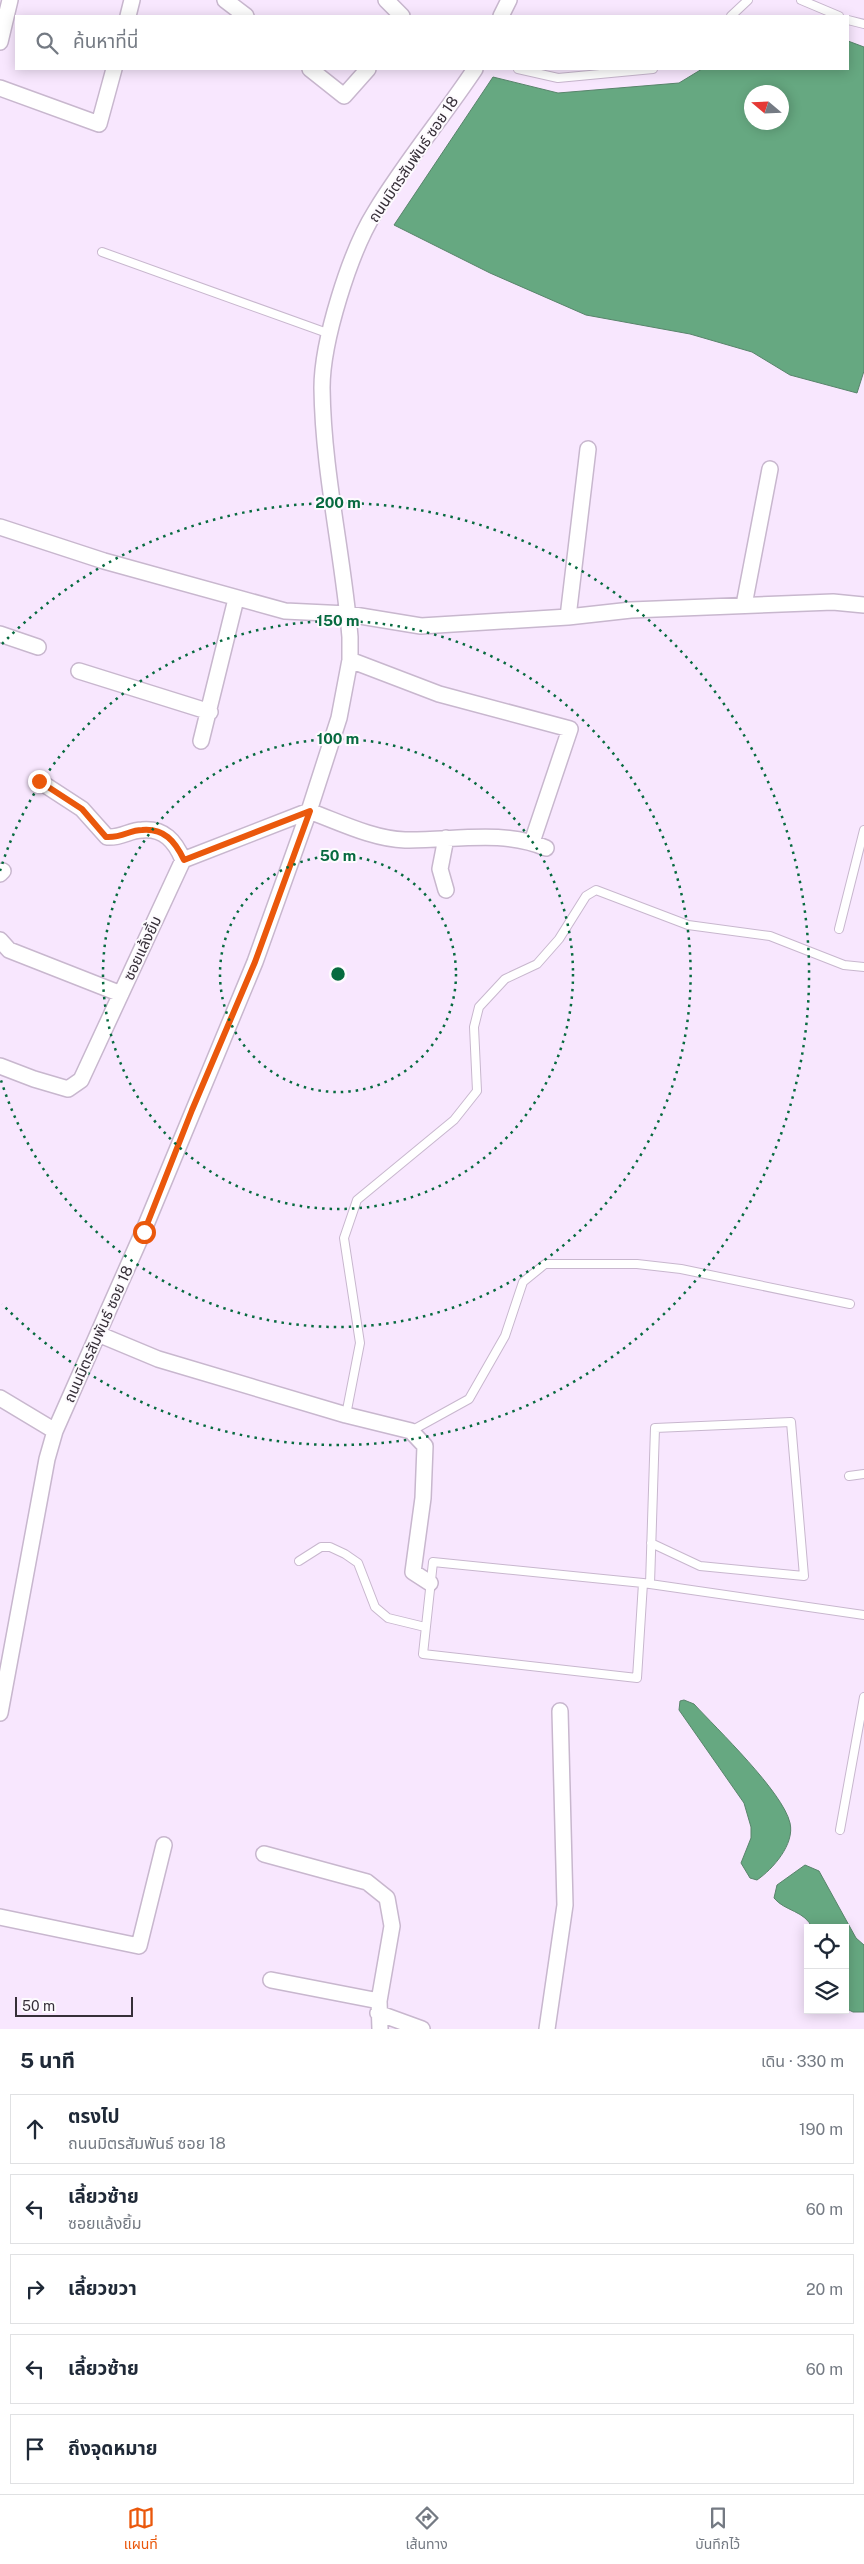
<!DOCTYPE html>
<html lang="th">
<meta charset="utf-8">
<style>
body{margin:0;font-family:"Public Sans","Noto Sans Thai",sans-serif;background:#f2f2f3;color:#1f2937}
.controls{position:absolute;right:15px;bottom:15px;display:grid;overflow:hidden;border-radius:0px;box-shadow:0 2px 12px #0003}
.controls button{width:45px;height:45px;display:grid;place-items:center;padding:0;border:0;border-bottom:1px solid #e0e1e3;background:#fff;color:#1f2937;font:25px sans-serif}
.compass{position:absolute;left:744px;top:85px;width:45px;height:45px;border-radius:50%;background:#fff;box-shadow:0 2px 12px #0003;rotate:289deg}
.scale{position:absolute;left:15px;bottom:12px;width:118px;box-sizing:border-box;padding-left:5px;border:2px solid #362f38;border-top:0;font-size:14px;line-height:18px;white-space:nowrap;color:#362f38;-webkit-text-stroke:4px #fdfafe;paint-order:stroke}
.stop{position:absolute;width:15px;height:15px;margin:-11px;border:4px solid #ea580c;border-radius:50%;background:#fff}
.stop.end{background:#ea580c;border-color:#fff;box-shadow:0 1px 5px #0008}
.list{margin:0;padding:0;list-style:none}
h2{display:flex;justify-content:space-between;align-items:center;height:65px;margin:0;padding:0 20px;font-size:21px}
h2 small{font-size:16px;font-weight:400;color:#747a83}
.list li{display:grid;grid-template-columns:32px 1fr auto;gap:15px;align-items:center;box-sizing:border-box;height:70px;margin:0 10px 10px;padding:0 10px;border:1px solid #e0e1e3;border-radius:0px}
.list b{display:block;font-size:19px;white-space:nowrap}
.list p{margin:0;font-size:16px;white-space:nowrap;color:#747a83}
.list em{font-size:16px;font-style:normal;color:#747a83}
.icon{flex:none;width:28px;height:28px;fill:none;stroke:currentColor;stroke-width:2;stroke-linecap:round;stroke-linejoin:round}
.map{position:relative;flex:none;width:864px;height:2029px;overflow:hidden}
.search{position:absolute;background:#fff;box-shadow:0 2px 12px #0003;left:15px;right:15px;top:15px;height:55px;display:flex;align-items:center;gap:12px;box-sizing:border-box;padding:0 18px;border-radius:0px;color:#747a83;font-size:19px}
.sheet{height:465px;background:#fff}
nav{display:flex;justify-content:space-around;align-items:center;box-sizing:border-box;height:70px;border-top:1px solid #e0e1e3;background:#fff;font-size:14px;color:#747a83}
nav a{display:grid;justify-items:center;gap:2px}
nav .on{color:#ea580c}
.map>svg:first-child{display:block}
.water{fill:#66a881;stroke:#58846b;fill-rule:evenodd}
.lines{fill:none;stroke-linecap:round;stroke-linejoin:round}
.lane-casing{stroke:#c8b7ce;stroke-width:10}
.street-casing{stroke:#c8b7ce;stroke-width:18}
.lane{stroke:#fff;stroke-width:8}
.street{stroke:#fff;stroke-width:15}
.route{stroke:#ea580c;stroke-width:6}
.ring{fill:none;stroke:#066a3f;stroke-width:2.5;stroke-dasharray:2.5 5}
.labels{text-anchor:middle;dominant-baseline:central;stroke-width:4;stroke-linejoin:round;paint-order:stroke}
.street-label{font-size:15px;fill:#362f38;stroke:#fdfafe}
.centre{fill:#066a3f;stroke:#fdfafe;stroke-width:2.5}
.ring-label{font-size:15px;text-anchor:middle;font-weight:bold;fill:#066a3f;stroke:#fdfafe;stroke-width:4;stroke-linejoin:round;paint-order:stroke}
</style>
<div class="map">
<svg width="864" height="2029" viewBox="0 0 864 2029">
<rect width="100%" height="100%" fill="#f8e7fe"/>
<!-- water -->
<path class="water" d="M 848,41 L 864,47 L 864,371 L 857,393 L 790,375 L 752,352 L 690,334 L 586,315 L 490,273 L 394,225 L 493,77 L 558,93 L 679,83 L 702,69 L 848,69 ZM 782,92 L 782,122 L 752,122 L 752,92 Z
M 684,1700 L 694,1704 C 717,1729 783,1792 790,1823 C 795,1844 773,1869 757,1880 L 750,1878 L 741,1863 L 751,1838 L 751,1827 L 744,1803 L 679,1710 L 680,1701 Z
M 805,1865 L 819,1871 L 856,1938 L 864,1945 L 864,2012 L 853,2012 L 845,2008 L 845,1928 L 812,1928 C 806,1911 784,1911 774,1898 L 777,1885 Z"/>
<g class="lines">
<defs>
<path id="lane" d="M 801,0 L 839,16
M 731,16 L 748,0
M 848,20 L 864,24
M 518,69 L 558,78 L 653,69
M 102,252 L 330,334
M 839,929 L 864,830
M 346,1415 L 360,1343 L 344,1238 L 357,1200 L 454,1120 L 477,1091 L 474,1027 L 479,1007 L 505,979 L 537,964 L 559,939 L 586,896 L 596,890 L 688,925 L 770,936 L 844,965 L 864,967
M 411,1431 L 469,1399 L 505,1336 L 523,1282 L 545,1264 L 637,1264 L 681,1269 L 850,1304
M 849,1476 L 864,1474
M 299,1561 L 321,1547 L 330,1547 L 345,1554 L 358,1563 L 375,1607 L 388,1618 L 425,1627
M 643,1583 L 637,1678 L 423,1654 L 433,1562 L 643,1583 L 864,1615
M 650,1584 L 655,1428 L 791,1422 L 804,1576 L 700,1566 L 651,1543
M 840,1830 L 864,1697"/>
<path id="street" d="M 225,0 L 246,16
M 386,0 L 402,16
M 128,16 L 132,0
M 501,16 L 509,0
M 0,42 L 10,0
M 310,69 L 344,96 L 368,69
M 0,88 L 99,124 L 114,69
M 0,527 L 104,561 L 285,611 L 348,614 L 421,626 L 568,617 L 631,610 L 833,602 L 864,605
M 744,605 L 770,469
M 568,617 L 588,449
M 0,634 L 38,647
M 350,660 L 439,694 L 570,729 L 532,842
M 79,671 L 210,712
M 201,741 L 236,599
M 39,781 L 82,809 L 107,837 C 123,838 129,830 142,830 C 164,828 175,841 183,860
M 0,874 L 3,871
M 446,890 L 440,869 L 446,838
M 0,940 L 9,950 L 121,994
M 0,1066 L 34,1079 L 68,1089 L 81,1080 L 183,860 L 309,811 C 339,822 373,839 405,840 C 451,841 503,829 546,848
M 98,1334 L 158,1359 L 346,1415 L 411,1431 L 425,1446 L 423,1498 L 413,1572 L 430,1583
M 0,1398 L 55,1431
M 0,1713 L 47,1459 L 55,1431 L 143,1232 L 255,962 L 309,811 L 339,718 L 350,660 L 350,637 C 343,554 323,472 322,388 C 322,341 350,252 375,212 C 405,162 443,117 475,69
M 264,1854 L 367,1882 L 387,1898 L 392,1926 L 379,2001 L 380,2029
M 0,1917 L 139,1946 L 164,1845
M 271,1980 L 379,2001
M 378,2013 L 422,2029
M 547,2029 L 565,1905 L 560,1711"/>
</defs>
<!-- lane casing -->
<use href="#lane" class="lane-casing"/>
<!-- street casing -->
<use href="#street" class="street-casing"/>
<!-- lane -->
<use href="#lane" class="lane"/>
<!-- street -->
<use href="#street" class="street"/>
</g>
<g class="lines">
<!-- route -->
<path class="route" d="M 39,781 L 82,809 L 106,837 C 123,838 129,830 142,830 C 164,828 175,841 184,860 L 310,811 L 255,962 L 192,1110 L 144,1232"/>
</g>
<!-- distance rings -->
<g class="ring">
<circle cx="338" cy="974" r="118"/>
<circle cx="338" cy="974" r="235"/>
<path d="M0 871A353 353 0 1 1 0 1077"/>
<path d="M2 644A471 471 0 1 1 2 1304"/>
</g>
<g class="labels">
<!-- street labels -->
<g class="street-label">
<text transform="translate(413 159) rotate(-56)">ถนนมิตรสัมพันธ์ ซอย 18</text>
<text transform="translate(142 948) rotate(-65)">ซอยแล้งยิ้ม</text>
<text transform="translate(98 1334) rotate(-66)">ถนนมิตรสัมพันธ์ ซอย 18</text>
</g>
</g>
<circle cx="338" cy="974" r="8" class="centre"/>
<g class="ring-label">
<text x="338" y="508">200 m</text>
<text x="338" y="626">150 m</text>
<text x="338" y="744">100 m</text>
<text x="338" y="861">50 m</text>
</g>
</svg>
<div class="controls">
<button><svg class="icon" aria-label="locate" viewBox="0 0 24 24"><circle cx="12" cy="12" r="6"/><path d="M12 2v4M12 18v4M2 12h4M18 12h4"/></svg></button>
<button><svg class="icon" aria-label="layers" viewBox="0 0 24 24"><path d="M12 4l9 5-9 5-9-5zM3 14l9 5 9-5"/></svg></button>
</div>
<svg class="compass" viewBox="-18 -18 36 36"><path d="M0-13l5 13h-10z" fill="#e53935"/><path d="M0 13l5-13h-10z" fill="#747a83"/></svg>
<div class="scale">50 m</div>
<div class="stop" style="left:144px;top:1232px"></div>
<div class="stop end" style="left:39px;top:781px"></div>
<div class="search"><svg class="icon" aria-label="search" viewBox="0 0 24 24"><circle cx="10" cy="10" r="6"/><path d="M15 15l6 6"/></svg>ค้นหาที่นี่</div>
</div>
<section class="sheet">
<h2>5 นาที<small>เดิน · 330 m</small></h2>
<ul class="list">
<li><svg class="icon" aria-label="ahead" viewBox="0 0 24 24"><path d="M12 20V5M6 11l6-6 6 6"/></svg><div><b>ตรงไป</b><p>ถนนมิตรสัมพันธ์ ซอย 18</p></div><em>190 m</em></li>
<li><svg class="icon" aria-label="left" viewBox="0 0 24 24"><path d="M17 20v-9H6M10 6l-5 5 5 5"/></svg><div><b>เลี้ยวซ้าย</b><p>ซอยแล้งยิ้ม</p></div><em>60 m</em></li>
<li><svg class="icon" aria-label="right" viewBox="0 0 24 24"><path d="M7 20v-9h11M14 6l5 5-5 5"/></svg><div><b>เลี้ยวขวา</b></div><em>20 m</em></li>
<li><svg class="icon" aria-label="left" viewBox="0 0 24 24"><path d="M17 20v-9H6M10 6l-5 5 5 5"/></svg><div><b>เลี้ยวซ้าย</b></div><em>60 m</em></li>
<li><svg class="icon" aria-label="arrive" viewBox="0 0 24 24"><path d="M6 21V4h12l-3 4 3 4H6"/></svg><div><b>ถึงจุดหมาย</b></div></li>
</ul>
</section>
<nav>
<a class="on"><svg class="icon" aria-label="map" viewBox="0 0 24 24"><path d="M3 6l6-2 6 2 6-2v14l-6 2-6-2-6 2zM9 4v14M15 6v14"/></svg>แผนที่</a>
<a><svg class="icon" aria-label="directions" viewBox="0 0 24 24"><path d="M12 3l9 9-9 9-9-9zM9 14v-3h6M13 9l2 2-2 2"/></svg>เส้นทาง</a>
<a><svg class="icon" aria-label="saved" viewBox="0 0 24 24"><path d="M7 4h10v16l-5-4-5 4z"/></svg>บันทึกไว้</a>
</nav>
